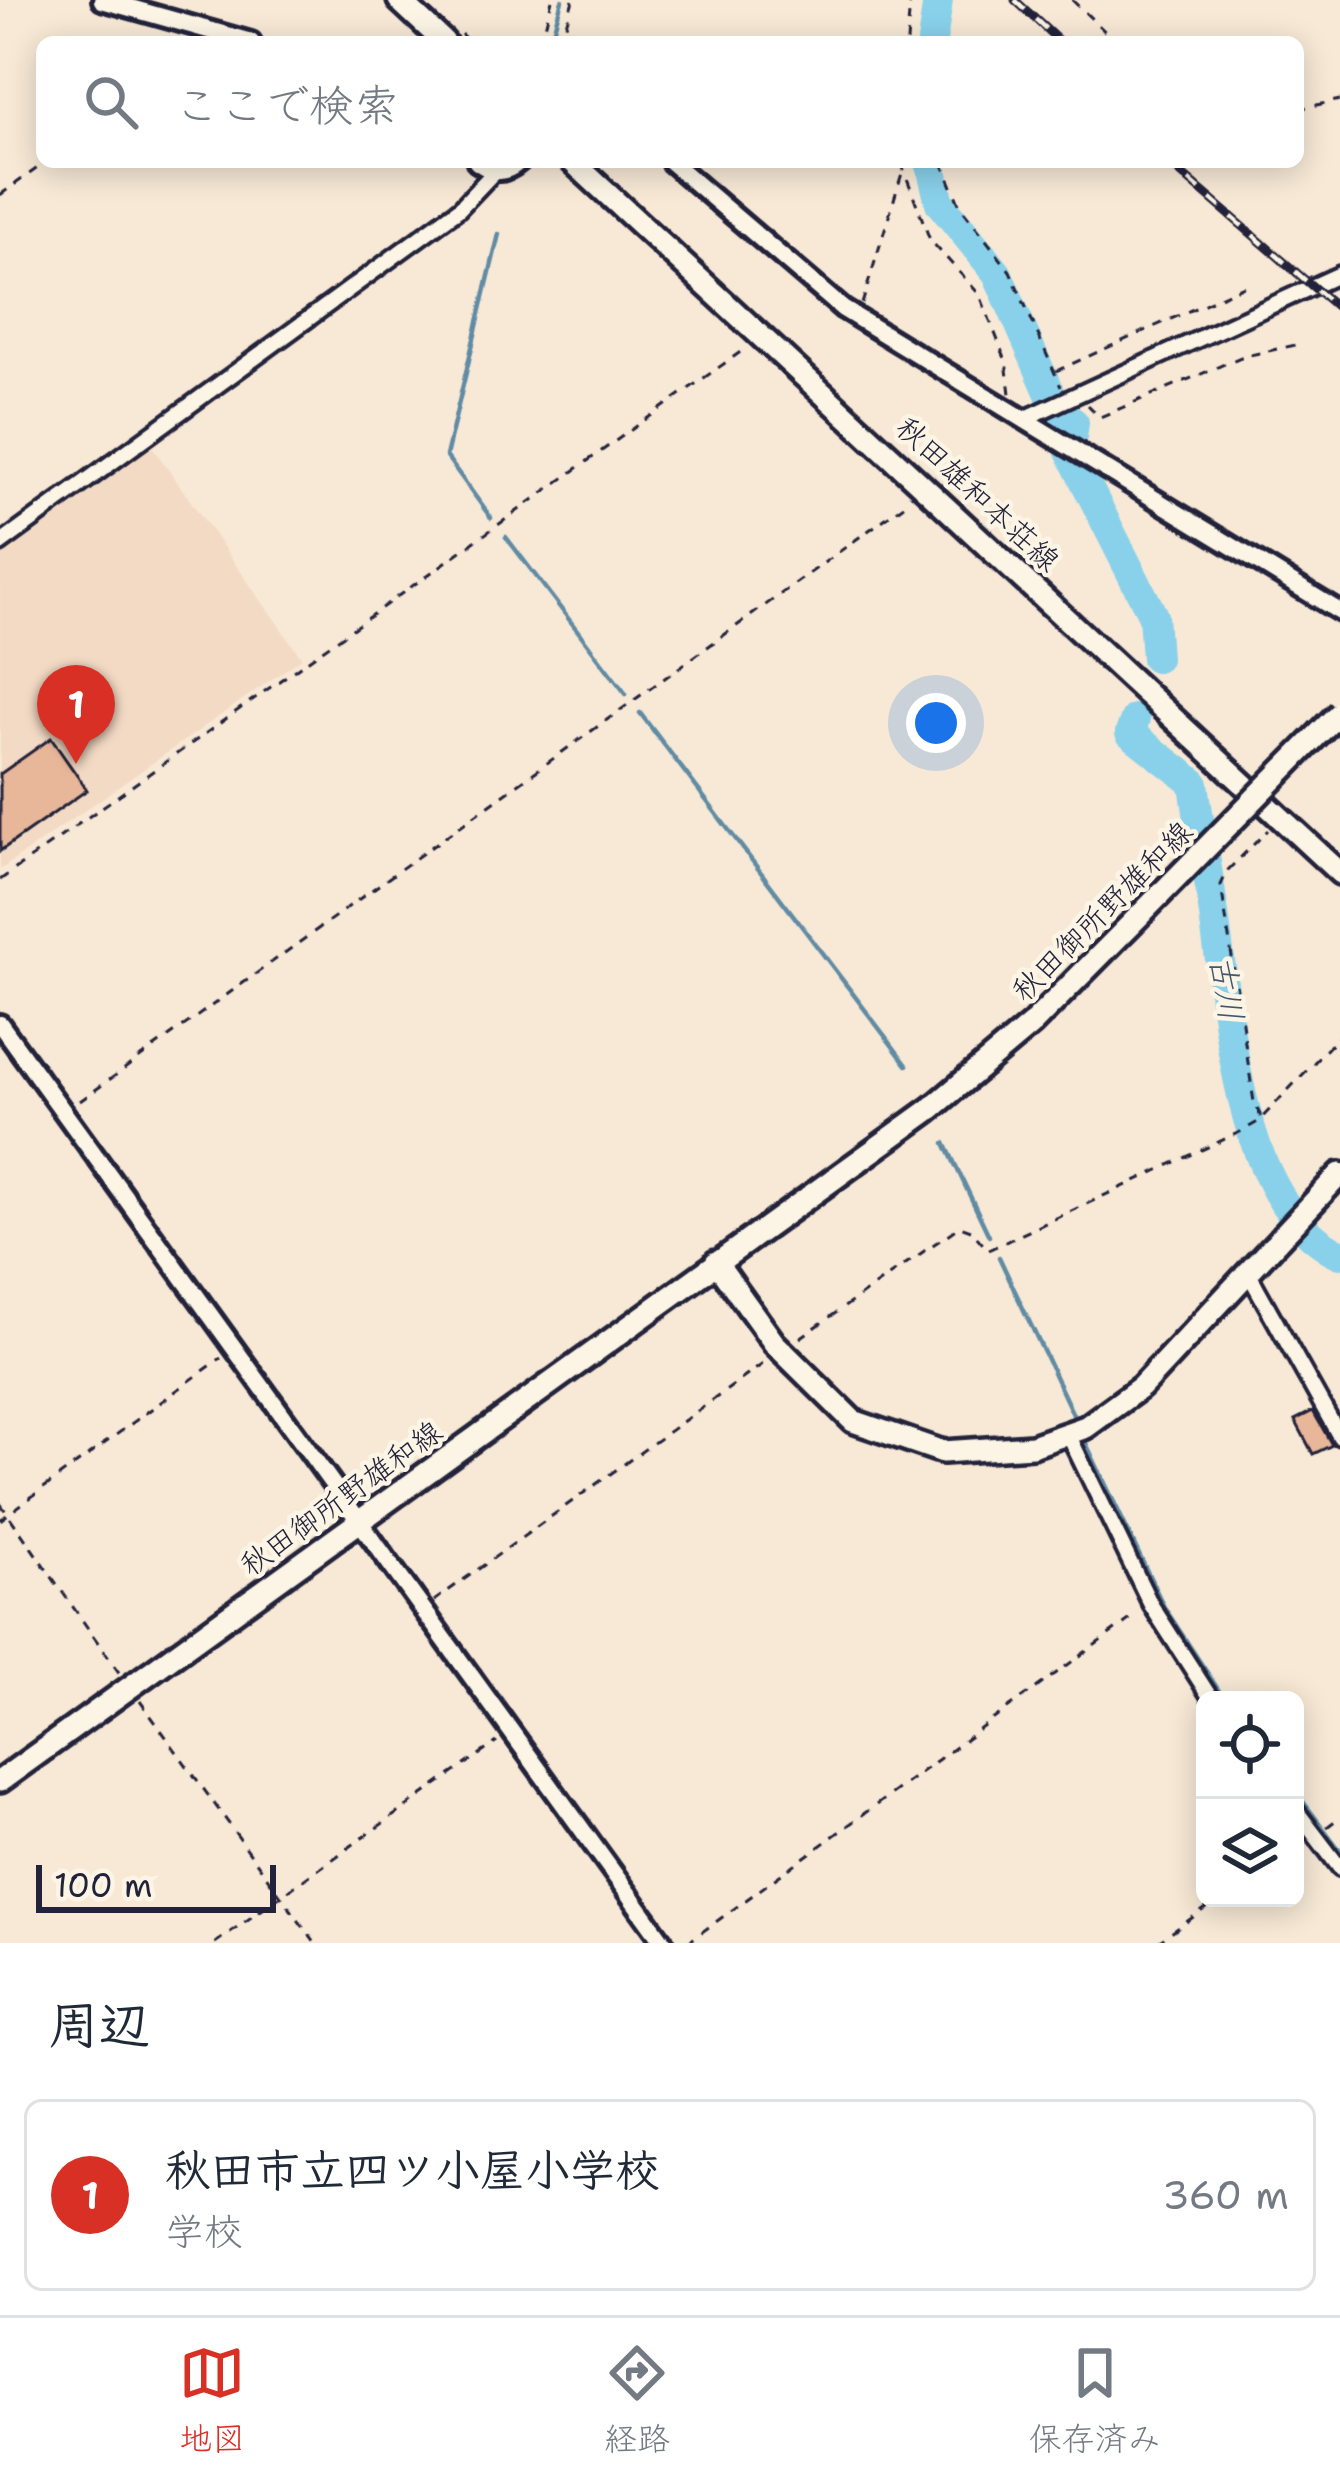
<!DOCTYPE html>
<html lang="ja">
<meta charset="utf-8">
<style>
body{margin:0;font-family:"Shantell Sans","Klee One",sans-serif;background:#f6f6f7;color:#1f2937}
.controls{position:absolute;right:36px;bottom:36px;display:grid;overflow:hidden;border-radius:18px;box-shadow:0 6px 30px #0003}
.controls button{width:108px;height:108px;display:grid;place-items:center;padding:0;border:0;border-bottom:3px solid #e0e1e3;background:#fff;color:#1f2937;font:60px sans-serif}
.scale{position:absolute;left:36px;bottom:30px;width:240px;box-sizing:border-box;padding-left:12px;border:6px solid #22223b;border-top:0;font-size:33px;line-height:42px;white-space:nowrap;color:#22223b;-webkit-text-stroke:9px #fcf5e5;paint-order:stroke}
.you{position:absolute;left:936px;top:723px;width:42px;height:42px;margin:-30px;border:9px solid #fff;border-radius:50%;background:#1a73e8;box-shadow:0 0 0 18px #1a73e833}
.badge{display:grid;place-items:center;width:78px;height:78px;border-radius:50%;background:#d93025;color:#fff;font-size:39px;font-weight:700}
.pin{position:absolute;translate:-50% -99px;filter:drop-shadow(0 3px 6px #0008)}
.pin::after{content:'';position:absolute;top:63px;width:42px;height:36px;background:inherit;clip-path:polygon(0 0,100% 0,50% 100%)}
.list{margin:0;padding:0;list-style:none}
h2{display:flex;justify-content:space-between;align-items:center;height:156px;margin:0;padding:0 48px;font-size:51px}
h2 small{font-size:39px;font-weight:400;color:#747a83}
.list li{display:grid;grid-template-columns:78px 1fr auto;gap:36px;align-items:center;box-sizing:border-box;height:192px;margin:0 24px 24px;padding:0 24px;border:3px solid #e0e1e3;border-radius:18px}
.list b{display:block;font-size:45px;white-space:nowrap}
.list p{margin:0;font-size:39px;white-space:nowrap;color:#747a83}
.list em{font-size:39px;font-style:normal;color:#747a83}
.icon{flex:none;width:66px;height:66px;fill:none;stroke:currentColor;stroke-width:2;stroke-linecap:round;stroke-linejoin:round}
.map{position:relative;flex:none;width:1340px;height:1943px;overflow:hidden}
.search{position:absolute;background:#fff;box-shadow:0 6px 30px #0003;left:36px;right:36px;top:36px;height:132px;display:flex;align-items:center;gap:30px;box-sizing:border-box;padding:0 42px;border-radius:18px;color:#747a83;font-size:45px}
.sheet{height:372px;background:#fff}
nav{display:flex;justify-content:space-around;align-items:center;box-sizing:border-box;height:168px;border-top:3px solid #e0e1e3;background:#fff;font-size:33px;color:#747a83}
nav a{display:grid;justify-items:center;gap:6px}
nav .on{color:#d93025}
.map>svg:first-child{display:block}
.built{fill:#f3dac4}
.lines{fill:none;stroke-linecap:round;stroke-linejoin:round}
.stream{stroke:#608ba4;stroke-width:4.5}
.river{stroke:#89d1ea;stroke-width:30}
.building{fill:#e8b799;stroke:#22223b;stroke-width:3}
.minor-casing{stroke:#22223b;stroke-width:22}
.tertiary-casing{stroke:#22223b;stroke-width:26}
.primary-casing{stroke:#22223b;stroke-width:30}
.path{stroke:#22223b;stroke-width:3;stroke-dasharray:9 9;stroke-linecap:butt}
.minor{stroke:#fcf5e5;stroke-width:14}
.tertiary{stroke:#fcf5e5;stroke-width:16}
.primary{stroke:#fcf5e5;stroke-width:21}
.rail-casing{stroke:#22223b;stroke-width:9}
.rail{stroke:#fcf5e5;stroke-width:4.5;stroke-dasharray:14;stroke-linecap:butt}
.primary-bridge-casing{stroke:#22223b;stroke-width:30;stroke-linecap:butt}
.primary-bridge{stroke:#fcf5e5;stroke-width:21}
.labels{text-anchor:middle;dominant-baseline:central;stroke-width:9;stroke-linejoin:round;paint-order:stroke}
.street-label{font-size:30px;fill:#22223b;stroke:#fcf5e5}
.water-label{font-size:33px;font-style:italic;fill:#415770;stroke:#fcf5e5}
</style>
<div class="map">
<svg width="1340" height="1943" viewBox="0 0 1340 1943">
<rect width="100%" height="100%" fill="#f8e9d6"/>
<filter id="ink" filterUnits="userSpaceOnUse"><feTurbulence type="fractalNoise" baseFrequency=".00833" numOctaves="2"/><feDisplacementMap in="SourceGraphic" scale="24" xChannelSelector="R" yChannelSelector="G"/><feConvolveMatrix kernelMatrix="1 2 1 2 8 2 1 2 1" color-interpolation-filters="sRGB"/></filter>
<g filter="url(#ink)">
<!-- built -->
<path class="built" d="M 151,445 L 302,658 L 0,870 L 0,555 Z"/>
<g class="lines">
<!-- stream -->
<path class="stream" d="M 551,39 L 562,0
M 491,518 L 446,456 L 499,234
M 506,537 L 626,694
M 640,713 L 907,1065
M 945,1143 L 989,1236
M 999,1257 L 1076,1421
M 1083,1437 L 1164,1607 L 1225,1700
M 1295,1791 L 1340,1850"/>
<!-- river -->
<path class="river" d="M 932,42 L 938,0
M 930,162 L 940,203 L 997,273 L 1057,410 L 1074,423 L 1070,452 L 1153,616 L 1156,658
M 1135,719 L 1130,733 L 1194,783 C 1200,832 1210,881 1216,930 C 1230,1028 1240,1207 1340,1254"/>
</g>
<!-- building -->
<path class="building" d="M 51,738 L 87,790 L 0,851 L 0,774 Z
M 1313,1411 L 1332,1445 L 1313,1454 L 1295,1420 Z"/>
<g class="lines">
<defs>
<path id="minor" d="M 1026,418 L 1340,274
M 0,544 L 459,209 L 494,172
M 1249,1274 L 1340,1437
M 1068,1434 L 1151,1605 L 1212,1700
M 1295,1809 L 1340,1868"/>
<path id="tertiary" d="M 102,0 L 251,42
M 477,162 C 493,173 504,175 519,162
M 671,162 L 843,309 L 1340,612
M 0,1024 L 664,1943"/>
<path id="primary" d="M 399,0 L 444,42
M 573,162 L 1340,873
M 716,1262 L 774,1343 L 853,1421 L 943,1452 L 1032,1446 L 1086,1427 L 1141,1387 L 1340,1174
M 0,1781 L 932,1108 L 1032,1024 L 1142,913"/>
</defs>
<!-- minor casing -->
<use href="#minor" class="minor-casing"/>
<!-- tertiary casing -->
<use href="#tertiary" class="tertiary-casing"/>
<!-- primary casing -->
<use href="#primary" class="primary-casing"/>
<!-- path -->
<path class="path" d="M 1072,0 L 1116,42
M 461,34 L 469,42
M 541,42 L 552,0
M 561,42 L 573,0
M 907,42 L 910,0
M 1298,109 L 1340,100
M 901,162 L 930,240 L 980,295 L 1006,361 L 1010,394
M 942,162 L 960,206 L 1010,271 L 1061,387
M 0,195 L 46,162
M 862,304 L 903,170
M 1056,371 L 1244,286
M 1088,405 L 1100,417 L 1241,357 L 1300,344
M 0,880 L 746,348
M 80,1101 L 908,502
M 1261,1117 L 1254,1102 L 1221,885 L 1228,870 L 1268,830
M 800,1338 L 960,1226 L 971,1230 L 988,1250 L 1242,1131 L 1258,1122 L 1340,1035
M 0,1503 L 120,1674
M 0,1520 L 221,1358
M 434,1601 L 767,1361
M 140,1701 L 315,1943
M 1327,1827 L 1340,1817
M 215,1943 L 497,1742
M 687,1943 L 1136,1615
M 1157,1943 L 1220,1898"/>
<!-- minor -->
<use href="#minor" class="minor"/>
<!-- tertiary -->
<use href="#tertiary" class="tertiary"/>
<!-- primary -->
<use href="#primary" class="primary"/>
<defs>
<path id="rail" d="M 1015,0 L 1060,42
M 1168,162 L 1340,310"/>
</defs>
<!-- rail casing -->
<use href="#rail" class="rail-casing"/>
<!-- rail -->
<use href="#rail" class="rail"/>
<defs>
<path id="primary-bridge" d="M 1142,913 L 1340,712"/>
</defs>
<!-- primary-bridge casing -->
<use href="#primary-bridge" class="primary-bridge-casing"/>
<!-- primary-bridge -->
<use href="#primary-bridge" class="primary-bridge"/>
</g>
</g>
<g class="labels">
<!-- street labels -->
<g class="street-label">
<text transform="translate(978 494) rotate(43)">秋田雄和本荘線</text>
<text transform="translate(1102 911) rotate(-45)">秋田御所野雄和線</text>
<text transform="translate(341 1498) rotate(-36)">秋田御所野雄和線</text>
</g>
<!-- water labels -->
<g class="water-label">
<text transform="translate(1227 988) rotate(81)">古川</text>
</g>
</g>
</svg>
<div class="controls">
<button><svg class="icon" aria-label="locate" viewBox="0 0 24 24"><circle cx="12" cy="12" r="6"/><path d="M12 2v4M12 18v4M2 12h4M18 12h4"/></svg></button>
<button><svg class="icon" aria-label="layers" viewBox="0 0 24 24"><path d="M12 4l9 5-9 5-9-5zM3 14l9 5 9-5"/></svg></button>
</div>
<div class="scale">100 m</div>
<div class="you"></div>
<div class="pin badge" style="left:76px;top:764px">1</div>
<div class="search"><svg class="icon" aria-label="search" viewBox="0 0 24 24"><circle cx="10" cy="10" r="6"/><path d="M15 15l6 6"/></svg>ここで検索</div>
</div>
<section class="sheet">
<h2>周辺<small></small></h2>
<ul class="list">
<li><span class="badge">1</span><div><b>秋田市立四ツ小屋小学校</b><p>学校</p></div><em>360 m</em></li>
</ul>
</section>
<nav>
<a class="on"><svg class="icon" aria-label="map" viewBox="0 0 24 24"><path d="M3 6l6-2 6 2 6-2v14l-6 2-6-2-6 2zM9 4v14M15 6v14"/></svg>地図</a>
<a><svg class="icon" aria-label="directions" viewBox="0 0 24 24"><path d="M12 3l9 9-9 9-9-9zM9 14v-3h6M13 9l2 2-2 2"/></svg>経路</a>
<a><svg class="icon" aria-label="saved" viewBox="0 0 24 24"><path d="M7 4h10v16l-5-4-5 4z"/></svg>保存済み</a>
</nav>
